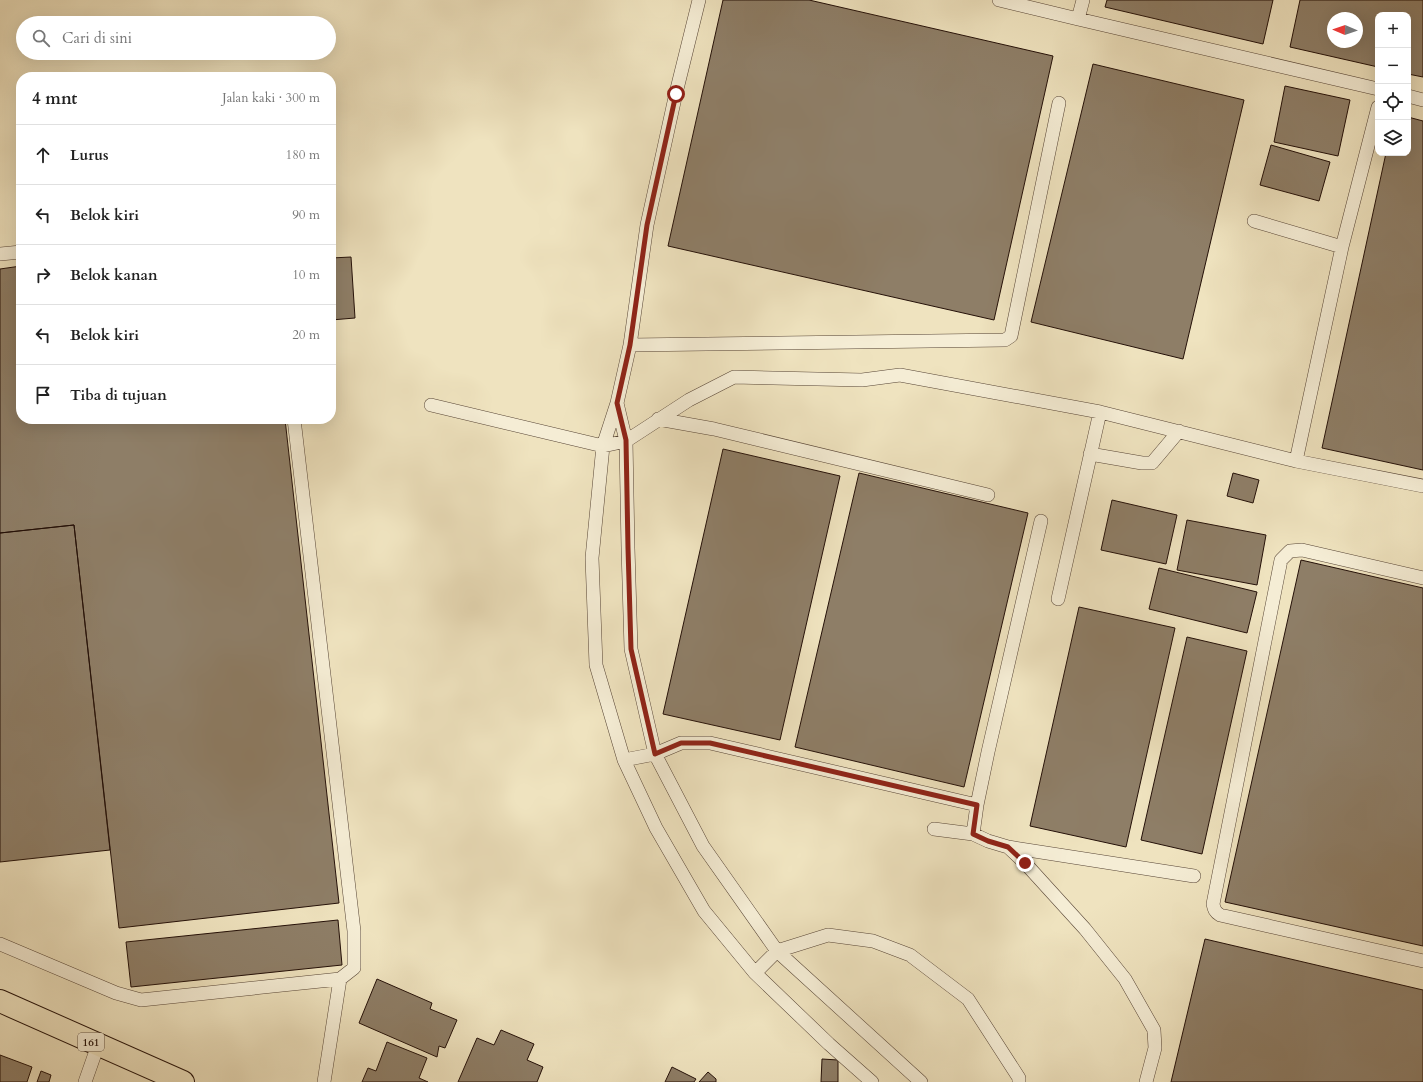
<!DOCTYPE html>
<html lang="id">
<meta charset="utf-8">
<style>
body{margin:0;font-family:Cardo,serif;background:#f6f6f6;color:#222}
.controls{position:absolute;right:12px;top:12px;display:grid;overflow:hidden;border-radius:8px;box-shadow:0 4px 16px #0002}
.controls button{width:36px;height:36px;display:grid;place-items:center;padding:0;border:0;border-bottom:1px solid #e0e0e0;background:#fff;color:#222;font:20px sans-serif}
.compass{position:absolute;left:1327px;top:12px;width:36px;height:36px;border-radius:50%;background:#fff;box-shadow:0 4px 16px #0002;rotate:272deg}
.stop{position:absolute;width:12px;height:12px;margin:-9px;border:3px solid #8f2418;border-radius:50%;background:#fff}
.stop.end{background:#8f2418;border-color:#fff;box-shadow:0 1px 4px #0008}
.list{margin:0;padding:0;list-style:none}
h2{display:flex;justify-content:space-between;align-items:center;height:52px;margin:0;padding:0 16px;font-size:17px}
h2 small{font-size:13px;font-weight:400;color:#767676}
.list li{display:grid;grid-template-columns:26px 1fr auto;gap:12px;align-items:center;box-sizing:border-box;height:60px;padding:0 16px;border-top:1px solid #e0e0e0}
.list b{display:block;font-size:15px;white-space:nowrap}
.list em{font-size:13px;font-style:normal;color:#767676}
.icon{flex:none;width:22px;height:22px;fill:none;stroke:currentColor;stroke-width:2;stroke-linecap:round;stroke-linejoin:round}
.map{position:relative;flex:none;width:1423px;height:1082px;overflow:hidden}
.search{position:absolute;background:#fff;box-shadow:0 4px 16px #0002;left:16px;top:16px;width:320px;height:44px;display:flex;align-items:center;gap:10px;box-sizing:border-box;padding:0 14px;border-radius:22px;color:#767676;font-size:15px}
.panel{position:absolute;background:#fff;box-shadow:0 4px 16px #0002;left:16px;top:72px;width:320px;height:352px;border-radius:16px}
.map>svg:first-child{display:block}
.building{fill:#8e7e67;stroke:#241008;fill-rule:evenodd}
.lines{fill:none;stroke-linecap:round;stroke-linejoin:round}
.lane-casing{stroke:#574536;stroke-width:14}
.primary-casing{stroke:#241008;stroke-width:24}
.lane{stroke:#f5edd5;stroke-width:13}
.primary{stroke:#efe3bf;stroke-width:22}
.route{stroke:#8f2418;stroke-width:5}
.labels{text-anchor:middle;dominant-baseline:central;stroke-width:3;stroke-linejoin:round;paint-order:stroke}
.shield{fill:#f5edd5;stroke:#635246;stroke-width:1}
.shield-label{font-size:11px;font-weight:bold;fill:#241008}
</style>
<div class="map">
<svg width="1423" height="1082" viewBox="0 0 1423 1082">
<rect width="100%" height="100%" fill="#efe3bf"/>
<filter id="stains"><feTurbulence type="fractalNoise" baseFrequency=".005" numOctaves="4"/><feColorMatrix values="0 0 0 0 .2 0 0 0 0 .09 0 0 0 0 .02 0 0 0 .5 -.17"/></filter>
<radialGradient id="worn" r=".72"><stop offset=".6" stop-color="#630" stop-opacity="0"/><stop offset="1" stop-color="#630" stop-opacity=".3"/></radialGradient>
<!-- building -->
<path class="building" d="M 723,0 L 809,0 L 1053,56 L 994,320 L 668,246 Z
M 1107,0 L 1273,0 L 1263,44 L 1105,7 Z
M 1300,0 L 1423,0 L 1423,77 L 1408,74 L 1408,15 L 1378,15 L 1378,67 L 1290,47 ZM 1333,18 L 1357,18 L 1357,42 L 1333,42 Z
M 1093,64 L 1244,100 L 1183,359 L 1031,322 Z
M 1285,86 L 1350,100 L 1338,156 L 1274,142 Z
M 1408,117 L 1423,121 L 1423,470 L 1322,448 L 1386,153 L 1408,153 Z
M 1271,145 L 1330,162 L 1319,201 L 1260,185 Z
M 351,257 L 355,318 L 331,320 L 331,258 Z
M 21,266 L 21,419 L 285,419 L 339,903 L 119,928 L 74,525 L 0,533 L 0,269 Z
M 723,449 L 840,476 L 780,740 L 663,714 Z
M 859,473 L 1028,513 L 964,787 L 795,747 Z
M 1233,473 L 1259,480 L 1253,503 L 1227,496 Z
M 1112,500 L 1177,515 L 1166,564 L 1101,550 Z
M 1187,520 L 1266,535 L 1257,585 L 1177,570 Z
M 74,525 L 110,850 L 0,862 L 0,533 Z
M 1301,560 L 1423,588 L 1423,946 L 1225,902 Z
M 1159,568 L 1257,592 L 1247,633 L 1149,609 Z
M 1079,607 L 1175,628 L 1126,847 L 1030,826 Z
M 1187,637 L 1247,651 L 1202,854 L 1141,840 Z
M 338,920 L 342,965 L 131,987 L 126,942 Z
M 1205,939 L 1423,990 L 1423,1082 L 1171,1082 Z
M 377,979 L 432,1003 L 430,1009 L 457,1020 L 445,1048 L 439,1046 L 437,1057 L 359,1023 Z
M 501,1030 L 534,1044 L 527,1060 L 543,1067 L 537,1082 L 458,1082 L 477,1038 L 494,1045 Z
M 387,1042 L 427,1058 L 419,1078 L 428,1082 L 362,1082 L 368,1068 L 376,1071 Z
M 0,1055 L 32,1067 L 27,1082 L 0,1082 Z
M 822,1059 L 838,1060 L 838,1082 L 821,1082 Z
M 672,1067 L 696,1079 L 694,1082 L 665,1082 Z
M 41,1071 L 51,1075 L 49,1082 L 37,1082 Z
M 708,1072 L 716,1079 L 716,1082 L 699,1082 Z"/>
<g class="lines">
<defs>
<path id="lane" d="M 699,0 L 676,93 L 647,225 L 630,345 L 617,403 L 603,446 L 592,558 L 596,665 L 624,760 L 656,828 L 704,911 L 755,973 L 829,1044 L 872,1082
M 999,0 L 1078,19
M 1083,0 L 1078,19 L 1378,89
M 1408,96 L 1423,100
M 1254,221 L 1342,247
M 0,254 L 21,252
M 630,345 L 1005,340 L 1011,336 L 1059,103
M 617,403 L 626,441 L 628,548 L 631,649 L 655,754 L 703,846 L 777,951 L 921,1082
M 431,405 L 603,446 L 626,441 L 689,400 L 734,377 L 862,380 L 900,375 L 1100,412 L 1296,461 L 1423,486
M 658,419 L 714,429 L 988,495
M 1090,454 L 1142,463 L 1152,463 L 1179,431
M 1296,461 L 1342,247 L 1378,107
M 1041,521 L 988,752 L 977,805 L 973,834 L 988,841 L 1008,847 L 1025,863 L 1085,929 L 1125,979 L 1154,1030 L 1155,1048 L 1146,1082
M 1423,578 L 1302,550 L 1290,551 L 1281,560 L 1213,904 C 1214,909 1215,912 1220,915 L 1423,961
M 1058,599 L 1100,412
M 624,760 L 655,754 L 681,743 L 710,743 L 977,805
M 934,829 L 973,834
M 1008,847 L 1194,876
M 0,944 L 116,993 L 141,1000 L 340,979 L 354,968 L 354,931 L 294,419
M 755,973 L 777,951 L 828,935 L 873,941 L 910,955 L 968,999 L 1019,1078 L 1019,1082
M 85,1082 L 98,1045
M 324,1082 L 340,979"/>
<path id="primary" d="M 0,1001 L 183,1082"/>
</defs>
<!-- lane casing -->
<use href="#lane" class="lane-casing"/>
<!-- primary casing -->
<use href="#primary" class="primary-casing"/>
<!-- lane -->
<use href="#lane" class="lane"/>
<!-- primary -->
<use href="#primary" class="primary"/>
</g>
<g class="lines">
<!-- route -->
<path class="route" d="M 676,94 L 647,225 L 630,345 L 617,403 L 626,440 L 628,548 L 631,649 L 655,754 L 681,743 L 710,743 L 977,805 L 973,834 L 988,841 L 1008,847 L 1025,863"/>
</g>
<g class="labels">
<!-- shield labels -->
<rect class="shield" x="78" y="1033" width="26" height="18" rx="3"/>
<g class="shield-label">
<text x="91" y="1042">161</text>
</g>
</g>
<rect width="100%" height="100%" filter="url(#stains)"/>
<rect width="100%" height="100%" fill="url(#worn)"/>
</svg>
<div class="controls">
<button>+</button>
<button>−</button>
<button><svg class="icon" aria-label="locate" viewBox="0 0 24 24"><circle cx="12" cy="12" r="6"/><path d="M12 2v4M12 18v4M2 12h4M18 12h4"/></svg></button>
<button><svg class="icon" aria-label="layers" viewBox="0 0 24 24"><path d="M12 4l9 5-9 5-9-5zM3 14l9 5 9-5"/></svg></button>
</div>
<svg class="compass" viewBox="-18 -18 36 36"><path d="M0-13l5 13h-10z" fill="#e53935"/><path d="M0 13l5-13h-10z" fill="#767676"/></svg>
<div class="stop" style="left:676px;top:94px"></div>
<div class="stop end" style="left:1025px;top:863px"></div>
<div class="search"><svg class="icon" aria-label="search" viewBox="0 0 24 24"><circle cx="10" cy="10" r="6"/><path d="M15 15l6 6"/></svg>Cari di sini</div>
<section class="panel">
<h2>4 mnt<small>Jalan kaki · 300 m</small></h2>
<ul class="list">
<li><svg class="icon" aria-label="ahead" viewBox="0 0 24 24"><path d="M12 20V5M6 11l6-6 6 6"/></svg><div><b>Lurus</b></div><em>180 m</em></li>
<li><svg class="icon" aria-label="left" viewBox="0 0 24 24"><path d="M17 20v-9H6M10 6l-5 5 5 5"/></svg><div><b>Belok kiri</b></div><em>90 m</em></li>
<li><svg class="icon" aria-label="right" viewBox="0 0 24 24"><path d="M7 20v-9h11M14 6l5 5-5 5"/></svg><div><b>Belok kanan</b></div><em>10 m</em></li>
<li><svg class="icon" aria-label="left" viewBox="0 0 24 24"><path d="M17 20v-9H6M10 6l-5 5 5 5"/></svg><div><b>Belok kiri</b></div><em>20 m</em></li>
<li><svg class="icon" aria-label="arrive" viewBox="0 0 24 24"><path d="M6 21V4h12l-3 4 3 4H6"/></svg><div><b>Tiba di tujuan</b></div></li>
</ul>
</section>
</div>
